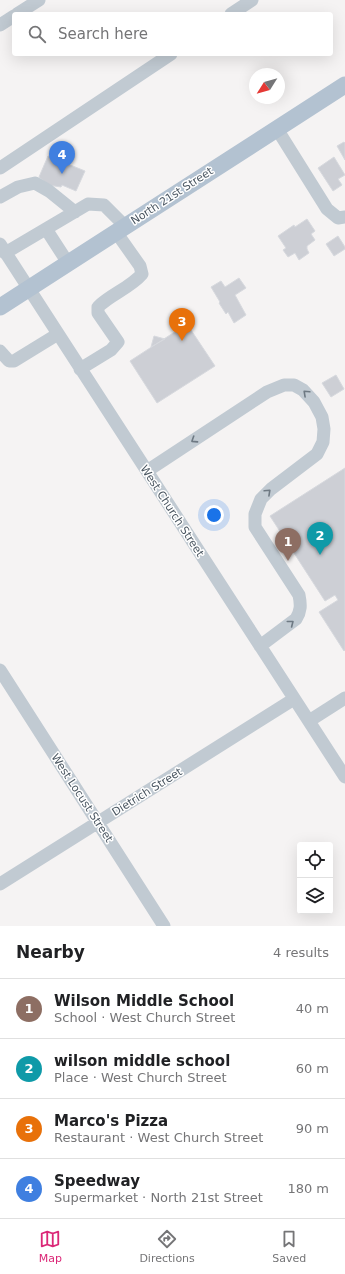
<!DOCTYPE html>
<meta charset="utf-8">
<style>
body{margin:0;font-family:"DejaVu Sans",sans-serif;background:#f6f6f6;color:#202124}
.controls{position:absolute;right:12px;bottom:12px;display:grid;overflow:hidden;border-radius:4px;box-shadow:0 4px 16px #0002}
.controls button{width:36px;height:36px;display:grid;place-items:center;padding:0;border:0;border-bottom:1px solid #e0e0e0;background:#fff;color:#202124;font:20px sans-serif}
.compass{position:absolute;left:249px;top:68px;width:36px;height:36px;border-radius:50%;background:#fff;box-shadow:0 4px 16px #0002;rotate:233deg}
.you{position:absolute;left:214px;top:515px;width:14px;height:14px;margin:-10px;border:3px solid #fff;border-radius:50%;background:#1a73e8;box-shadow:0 0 0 6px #1a73e833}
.badge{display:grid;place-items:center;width:26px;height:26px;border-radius:50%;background:#db2777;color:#fff;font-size:13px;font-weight:700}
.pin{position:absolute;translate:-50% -33px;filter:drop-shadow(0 1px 2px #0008)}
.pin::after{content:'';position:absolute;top:21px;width:14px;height:12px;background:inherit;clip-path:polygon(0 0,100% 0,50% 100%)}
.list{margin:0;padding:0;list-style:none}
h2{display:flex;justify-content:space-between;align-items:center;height:52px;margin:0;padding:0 16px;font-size:17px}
h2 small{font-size:13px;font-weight:400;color:#757577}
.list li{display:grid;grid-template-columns:26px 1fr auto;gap:12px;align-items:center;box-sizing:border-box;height:60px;padding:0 16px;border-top:1px solid #e0e0e0}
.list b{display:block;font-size:15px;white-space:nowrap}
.list p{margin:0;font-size:13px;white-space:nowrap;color:#757577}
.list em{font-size:13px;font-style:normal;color:#757577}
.icon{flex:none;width:22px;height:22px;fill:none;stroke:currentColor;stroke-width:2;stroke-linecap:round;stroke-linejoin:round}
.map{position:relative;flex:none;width:345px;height:926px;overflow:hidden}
.search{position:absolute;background:#fff;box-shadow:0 4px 16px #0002;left:12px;right:12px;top:12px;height:44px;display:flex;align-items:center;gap:10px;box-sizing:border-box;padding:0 14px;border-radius:4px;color:#757577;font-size:15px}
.sheet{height:292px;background:#fff}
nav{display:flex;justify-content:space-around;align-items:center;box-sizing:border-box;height:56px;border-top:1px solid #e0e0e0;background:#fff;font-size:11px;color:#757577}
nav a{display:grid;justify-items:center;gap:2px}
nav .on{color:#db2777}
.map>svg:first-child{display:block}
.building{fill:#cdcfd5;stroke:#d7d9de}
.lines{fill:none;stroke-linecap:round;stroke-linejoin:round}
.minor{stroke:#c1cad2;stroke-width:13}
.major{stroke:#b3c2d1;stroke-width:17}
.oneway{stroke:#6e7983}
.labels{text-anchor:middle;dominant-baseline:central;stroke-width:3;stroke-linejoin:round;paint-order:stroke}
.street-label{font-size:11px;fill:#4a5661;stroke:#fff}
</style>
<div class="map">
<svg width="345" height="926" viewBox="0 0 345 926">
<rect width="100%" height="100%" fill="#f5f3f3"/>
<!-- building -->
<path class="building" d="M 344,142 L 345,143 L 345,160 L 337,146 Z
M 48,156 L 85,171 L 76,191 L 62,185 L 61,187 L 48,185 L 39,177 Z
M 334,157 L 345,175 L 338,179 L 342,185 L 333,191 L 318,168 Z
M 307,219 L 315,231 L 311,234 L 315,240 L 307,246 L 307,249 L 309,253 L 299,260 L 295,253 L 288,257 L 283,250 L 286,248 L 278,236 L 294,225 L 295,227 Z
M 338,236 L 345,247 L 345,249 L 334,256 L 326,244 Z
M 239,278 L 246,288 L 235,295 L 246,315 L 234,323 L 228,312 L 226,314 L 219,303 L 220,302 L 211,287 L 221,281 L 225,287 Z
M 187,324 L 215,366 L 157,403 L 130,361 Z
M 154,336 L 165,339 L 151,347 Z
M 336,375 L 344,389 L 331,397 L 322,383 Z
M 345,468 L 345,650 L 344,651 L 319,612 L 338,600 L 335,595 L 325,601 L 270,516 Z"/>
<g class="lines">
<!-- minor -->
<path class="minor" d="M 17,14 L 39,0
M 231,14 L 252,0
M 0,25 L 14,16
M 277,129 L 327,209 L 338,218 L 345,217
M 0,168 L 171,54
M 0,197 L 18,187 L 35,183 L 49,191 L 75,212
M 46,229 L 68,263
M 0,244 L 345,777
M 5,253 L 88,204 L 104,205 L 125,226
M 0,351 L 9,361 L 14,361 L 58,334
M 80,369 L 111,350 L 118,342 L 98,313 L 98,307 C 111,294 130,288 142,274 L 140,266 L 116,232
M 147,471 L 267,392 L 284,385 L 294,385 L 303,390 L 314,402 L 322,417 L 324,429 L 323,442 L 317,454 L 271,489 L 261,499 L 255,514 L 255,527 L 299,595 C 301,605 301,611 296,619 L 260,646
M 0,670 L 164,926
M 309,721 L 345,698
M 0,884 L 294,699"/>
<!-- major -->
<path class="major" d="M 0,307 L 345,85"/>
</g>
<!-- one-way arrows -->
<defs><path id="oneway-chevron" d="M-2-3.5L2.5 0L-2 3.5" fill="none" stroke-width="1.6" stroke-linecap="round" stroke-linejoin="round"/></defs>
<g class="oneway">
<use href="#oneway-chevron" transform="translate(306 393) rotate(-137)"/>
<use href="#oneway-chevron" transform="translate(194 440) rotate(147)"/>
<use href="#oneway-chevron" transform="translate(268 492) rotate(-43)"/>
<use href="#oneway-chevron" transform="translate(291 623) rotate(-38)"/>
</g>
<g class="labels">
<!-- street labels -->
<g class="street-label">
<text transform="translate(172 196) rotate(-33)">North 21st Street</text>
<text transform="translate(172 511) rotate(57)">West Church Street</text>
<text transform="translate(147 792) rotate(-32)">Dietrich Street</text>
<text transform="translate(82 798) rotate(57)">West Locust Street</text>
</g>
</g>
</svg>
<div class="controls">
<button><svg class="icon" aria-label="locate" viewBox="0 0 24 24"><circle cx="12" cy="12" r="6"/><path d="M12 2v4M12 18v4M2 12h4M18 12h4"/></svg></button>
<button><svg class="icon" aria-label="layers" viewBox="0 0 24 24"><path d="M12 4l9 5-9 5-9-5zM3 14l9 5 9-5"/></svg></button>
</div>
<svg class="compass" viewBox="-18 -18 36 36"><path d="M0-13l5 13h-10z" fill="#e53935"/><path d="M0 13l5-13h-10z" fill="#757577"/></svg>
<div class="you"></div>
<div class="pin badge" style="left:288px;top:561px;background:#8d6e63">1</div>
<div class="pin badge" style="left:320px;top:555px;background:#0f9aa8">2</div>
<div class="pin badge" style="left:182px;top:341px;background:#e8710a">3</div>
<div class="pin badge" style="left:62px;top:174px;background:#3f7fe0">4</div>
<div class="search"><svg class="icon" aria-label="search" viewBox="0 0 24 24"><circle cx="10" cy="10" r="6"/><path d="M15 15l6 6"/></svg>Search here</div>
</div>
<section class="sheet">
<h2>Nearby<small>4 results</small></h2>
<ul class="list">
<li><span class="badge" style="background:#8d6e63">1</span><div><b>Wilson Middle School</b><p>School · West Church Street</p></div><em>40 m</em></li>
<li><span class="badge" style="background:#0f9aa8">2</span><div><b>wilson middle school</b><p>Place · West Church Street</p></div><em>60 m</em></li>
<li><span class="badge" style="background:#e8710a">3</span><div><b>Marco's Pizza</b><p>Restaurant · West Church Street</p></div><em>90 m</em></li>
<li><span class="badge" style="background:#3f7fe0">4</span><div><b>Speedway</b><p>Supermarket · North 21st Street</p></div><em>180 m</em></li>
</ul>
</section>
<nav>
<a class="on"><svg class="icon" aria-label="map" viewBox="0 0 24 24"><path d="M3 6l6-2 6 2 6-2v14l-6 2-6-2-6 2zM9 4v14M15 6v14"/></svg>Map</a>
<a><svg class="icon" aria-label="directions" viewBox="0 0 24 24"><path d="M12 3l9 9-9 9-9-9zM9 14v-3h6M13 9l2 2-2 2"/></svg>Directions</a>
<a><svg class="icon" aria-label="saved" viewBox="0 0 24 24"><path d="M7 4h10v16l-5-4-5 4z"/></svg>Saved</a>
</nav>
